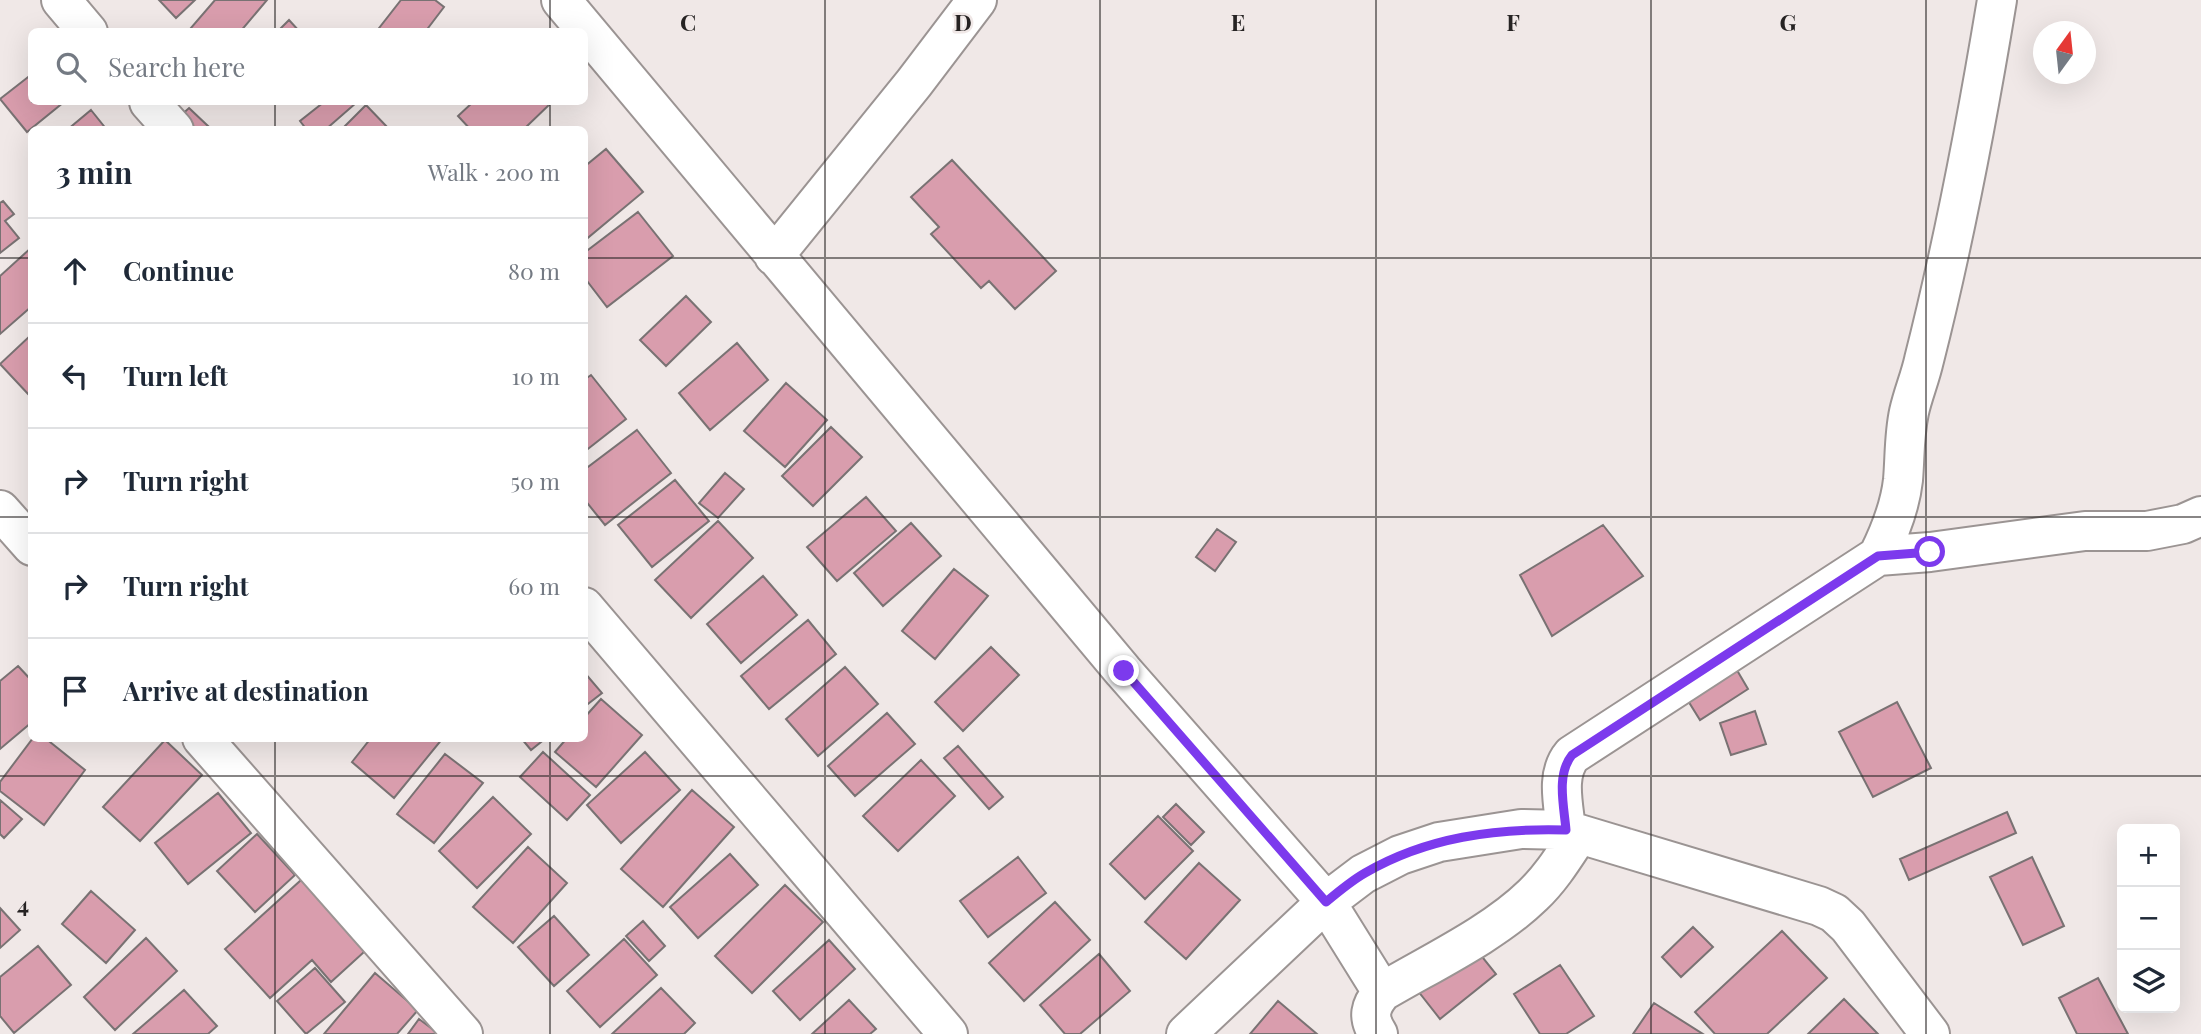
<!DOCTYPE html>
<meta charset="utf-8">
<style>
body{margin:0;font-family:"Playfair Display",serif;background:#f6f6f7;color:#1f2937}
.controls{position:absolute;right:21px;bottom:21px;display:grid;overflow:hidden;border-radius:10px;box-shadow:0 7px 28px #0002}
.controls button{width:63px;height:63px;display:grid;place-items:center;padding:0;border:0;border-bottom:2px solid #e0e1e3;background:#fff;color:#1f2937;font:35px sans-serif}
.compass{position:absolute;left:2033px;top:21px;width:63px;height:63px;border-radius:50%;background:#fff;box-shadow:0 7px 28px #0002;rotate:15deg}
.stop{position:absolute;width:21px;height:21px;margin:-16px;border:5px solid #7c3aed;border-radius:50%;background:#fff}
.stop.end{background:#7c3aed;border-color:#fff;box-shadow:0 2px 7px #0008}
.list{margin:0;padding:0;list-style:none}
h2{display:flex;justify-content:space-between;align-items:center;height:91px;margin:0;padding:0 28px;font-size:30px}
h2 small{font-size:23px;font-weight:400;color:#747a83}
.list li{display:grid;grid-template-columns:46px 1fr auto;gap:21px;align-items:center;box-sizing:border-box;height:105px;padding:0 28px;border-top:2px solid #e0e1e3}
.list b{display:block;font-size:26px;white-space:nowrap}
.list em{font-size:23px;font-style:normal;color:#747a83}
.icon{flex:none;width:38px;height:38px;fill:none;stroke:currentColor;stroke-width:2;stroke-linecap:round;stroke-linejoin:round}
.map{position:relative;flex:none;width:2201px;height:1034px;overflow:hidden}
.search{position:absolute;background:#fff;box-shadow:0 7px 28px #0002;left:28px;top:28px;width:560px;height:77px;display:flex;align-items:center;gap:18px;box-sizing:border-box;padding:0 24px;border-radius:10px;color:#747a83;font-size:26px}
.panel{position:absolute;background:#fff;box-shadow:0 7px 28px #0002;left:28px;top:126px;width:560px;height:616px;border-radius:10px}
.map>svg:first-child{display:block}
.building{fill:#d99dad;stroke:#797273;stroke-width:2}
.lines{fill:none;stroke-linecap:round;stroke-linejoin:round}
.street-casing{stroke:#9b9493;stroke-width:42}
.street{stroke:#fff;stroke-width:38}
.route{stroke:#7c3aed;stroke-width:9}
.grid{fill:none;stroke:#262323;stroke-width:2;stroke-opacity:0.55}
.grid-label{font-size:23px;text-anchor:middle;font-weight:bold;fill:#262323;stroke:#f0e8e7;stroke-width:5;stroke-linejoin:round;paint-order:stroke}
</style>
<div class="map">
<svg width="2201" height="1034" viewBox="0 0 2201 1034">
<rect width="100%" height="100%" fill="#f0e8e7"/>
<!-- building -->
<path class="building" d="M 159,0 L 195,0 L 176,18 Z
M 215,0 L 267,0 L 240,32 L 192,32 L 190,29 Z
M 401,0 L 435,0 L 444,7 L 425,32 L 376,32 Z
M 289,20 L 300,32 L 277,32 Z
M 32,74 L 32,102 L 64,102 L 27,132 L 0,99 Z
M 324,102 L 355,102 L 356,103 L 325,130 L 307,130 L 300,121 Z
M 473,102 L 552,102 L 523,130 L 471,130 L 458,116 Z
M 366,105 L 390,130 L 341,130 Z
M 189,108 L 209,127 L 207,130 L 169,130 L 167,128 Z
M 91,110 L 107,130 L 67,130 Z
M 606,149 L 643,192 L 584,241 L 584,167 Z
M 952,160 L 1056,271 L 1015,309 L 989,281 L 981,288 L 931,234 L 939,227 L 911,197 Z
M 3,201 L 14,214 L 5,221 L 19,238 L 0,253 L 0,203 Z
M 638,212 L 673,256 L 607,307 L 584,277 L 584,253 Z
M 32,247 L 32,306 L 0,334 L 0,276 Z
M 686,296 L 711,322 L 666,366 L 640,340 Z
M 32,334 L 32,392 L 29,395 L 0,364 Z
M 737,343 L 768,380 L 710,430 L 679,393 Z
M 591,375 L 626,419 L 584,452 L 584,380 Z
M 786,383 L 827,420 L 785,467 L 744,431 Z
M 831,427 L 862,457 L 813,506 L 782,476 Z
M 637,430 L 671,473 L 605,525 L 584,499 L 584,470 Z
M 725,473 L 744,489 L 718,518 L 699,503 Z
M 675,480 L 709,521 L 652,567 L 618,525 Z
M 866,497 L 896,531 L 837,581 L 807,547 Z
M 718,521 L 753,558 L 691,618 L 655,580 Z
M 911,523 L 941,556 L 883,606 L 854,573 Z
M 1603,525 L 1643,576 L 1552,636 L 1520,575 Z
M 1217,529 L 1236,542 L 1215,571 L 1196,557 Z
M 954,569 L 988,596 L 935,659 L 902,631 Z
M 763,576 L 797,615 L 741,663 L 707,624 Z
M 808,620 L 836,654 L 769,709 L 741,676 Z
M 991,647 L 1019,675 L 963,731 L 935,702 Z
M 1731,660 L 1748,689 L 1700,720 L 1682,691 Z
M 18,666 L 32,681 L 32,722 L 0,749 L 0,681 Z
M 845,667 L 878,704 L 818,756 L 786,719 Z
M 584,672 L 602,693 L 584,707 Z
M 601,699 L 642,735 L 596,787 L 555,752 L 567,738 L 584,738 L 584,718 Z
M 1897,702 L 1931,768 L 1873,797 L 1839,732 Z
M 1755,711 L 1766,744 L 1731,755 L 1720,723 Z
M 887,713 L 915,744 L 855,796 L 828,766 Z
M 33,738 L 45,738 L 85,770 L 44,825 L 0,791 L 0,782 Z
M 371,738 L 443,738 L 394,798 L 352,762 Z
M 521,738 L 546,738 L 531,750 Z
M 165,740 L 202,775 L 140,841 L 103,807 Z
M 958,746 L 1003,797 L 989,809 L 944,758 Z
M 543,752 L 590,795 L 567,820 L 520,777 Z
M 645,752 L 680,790 L 621,843 L 587,805 Z
M 445,754 L 483,783 L 434,843 L 397,814 Z
M 921,760 L 955,796 L 898,851 L 863,816 Z
M 692,790 L 734,827 L 663,907 L 621,869 Z
M 218,793 L 251,833 L 188,884 L 155,843 Z
M 493,797 L 531,834 L 477,888 L 439,851 Z
M 0,800 L 22,819 L 4,838 L 0,834 Z
M 1176,804 L 1204,832 L 1191,845 L 1163,817 Z
M 2007,812 L 2016,833 L 1909,880 L 1900,859 Z
M 1158,816 L 1193,851 L 1145,899 L 1110,864 Z
M 257,834 L 295,875 L 255,912 L 217,871 Z
M 528,847 L 567,883 L 513,943 L 473,907 Z
M 730,854 L 758,885 L 698,938 L 670,907 Z
M 1018,857 L 1046,893 L 988,937 L 960,901 Z
M 2032,857 L 2064,926 L 2023,945 L 1990,877 Z
M 1199,863 L 1240,900 L 1186,959 L 1145,922 Z
M 311,871 L 375,942 L 331,982 L 312,960 L 270,998 L 225,949 Z
M 785,885 L 823,922 L 752,993 L 715,956 Z
M 91,891 L 135,930 L 106,963 L 62,924 Z
M 1055,902 L 1090,940 L 1024,1001 L 989,963 Z
M 0,908 L 20,930 L 0,948 Z
M 554,916 L 589,955 L 554,986 L 518,947 Z
M 643,921 L 665,946 L 649,961 L 626,936 Z
M 1693,927 L 1713,947 L 1681,977 L 1662,957 Z
M 1782,931 L 1827,978 L 1767,1034 L 1715,1034 L 1695,1012 Z
M 1463,933 L 1496,974 L 1440,1019 L 1407,977 Z
M 146,938 L 177,971 L 115,1030 L 84,997 Z
M 624,939 L 657,975 L 600,1027 L 567,991 Z
M 829,940 L 855,969 L 800,1020 L 773,991 Z
M 38,946 L 71,985 L 14,1033 L 0,1016 L 0,977 Z
M 1099,954 L 1130,991 L 1080,1034 L 1065,1034 L 1040,1005 Z
M 1560,965 L 1594,1016 L 1566,1034 L 1540,1034 L 1514,994 Z
M 315,968 L 345,1002 L 306,1034 L 277,1001 Z
M 375,973 L 418,1010 L 397,1034 L 324,1034 Z
M 2098,978 L 2128,1034 L 2077,1034 L 2059,998 Z
M 661,988 L 695,1023 L 684,1034 L 612,1034 Z
M 184,990 L 217,1026 L 208,1034 L 133,1034 Z
M 1844,999 L 1878,1034 L 1808,1034 Z
M 849,1000 L 876,1029 L 870,1034 L 812,1034 Z
M 1278,1001 L 1317,1034 L 1250,1034 Z
M 1654,1003 L 1703,1034 L 1633,1034 Z
M 419,1019 L 439,1034 L 408,1034 Z"/>
<g class="lines">
<defs>
<path id="street" d="M 61,0 L 88,32
M 561,0 L 1123,671 L 1326,902 L 1363,874 L 1400,855 L 1439,842 L 1521,829 L 1566,830 L 1819,906 L 1834,913 L 1848,926 L 1930,1034
M 149,102 L 174,130
M 774,256 L 914,83 L 977,0
M 0,510 L 32,546
M 1878,556 L 1930,552 L 2085,531 L 2147,531 L 2183,524 L 2201,516
M 584,607 L 948,1034
M 202,738 L 463,1034
M 1566,830 C 1564,806 1555,775 1572,755 L 1878,556 C 1890,532 1900,507 1903,480 C 1905,457 1904,435 1909,412 C 1913,394 1920,378 1924,360 C 1954,242 1977,121 1997,0
M 1186,1034 L 1326,902 L 1382,992
M 1378,1034 C 1367,1017 1370,1006 1382,992 C 1431,963 1493,934 1533,895 C 1552,877 1565,855 1579,834"/>
</defs>
<!-- street casing -->
<use href="#street" class="street-casing"/>
<!-- street -->
<use href="#street" class="street"/>
</g>
<g class="lines">
<!-- route -->
<path class="route" d="M 1124,671 L 1326,902 C 1338,892 1351,881 1365,873 C 1427,837 1496,828 1566,830 C 1564,806 1556,775 1572,755 L 1878,556 L 1930,552"/>
</g>
<!-- grid -->
<path class="grid" d="M 275,0 L 275,32M 550,0 L 550,32M 825,0 L 825,1034M 1100,0 L 1100,1034M 1376,0 L 1376,1034M 1651,0 L 1651,1034M 1926,0 L 1926,1034M 275,102 L 275,130M 550,102 L 550,130M 0,258 L 32,258M 584,258 L 2201,258M 0,517 L 32,517M 584,517 L 2201,517M 275,738 L 275,1034M 550,738 L 550,1034M 0,776 L 2201,776"/>
<g class="grid-label">
<text x="688" y="31">C</text>
<text x="963" y="31">D</text>
<text x="1238" y="31">E</text>
<text x="1513" y="31">F</text>
<text x="1788" y="31">G</text>
<text x="23" y="913">4</text>
</g>
</svg>
<div class="controls">
<button>+</button>
<button>−</button>
<button><svg class="icon" aria-label="layers" viewBox="0 0 24 24"><path d="M12 4l9 5-9 5-9-5zM3 14l9 5 9-5"/></svg></button>
</div>
<svg class="compass" viewBox="-18 -18 36 36"><path d="M0-13l5 13h-10z" fill="#e53935"/><path d="M0 13l5-13h-10z" fill="#747a83"/></svg>
<div class="stop" style="left:1930px;top:552px"></div>
<div class="stop end" style="left:1124px;top:671px"></div>
<div class="search"><svg class="icon" aria-label="search" viewBox="0 0 24 24"><circle cx="10" cy="10" r="6"/><path d="M15 15l6 6"/></svg>Search here</div>
<section class="panel">
<h2>3 min<small>Walk · 200 m</small></h2>
<ul class="list">
<li><svg class="icon" aria-label="ahead" viewBox="0 0 24 24"><path d="M12 20V5M6 11l6-6 6 6"/></svg><div><b>Continue</b></div><em>80 m</em></li>
<li><svg class="icon" aria-label="left" viewBox="0 0 24 24"><path d="M17 20v-9H6M10 6l-5 5 5 5"/></svg><div><b>Turn left</b></div><em>10 m</em></li>
<li><svg class="icon" aria-label="right" viewBox="0 0 24 24"><path d="M7 20v-9h11M14 6l5 5-5 5"/></svg><div><b>Turn right</b></div><em>50 m</em></li>
<li><svg class="icon" aria-label="right" viewBox="0 0 24 24"><path d="M7 20v-9h11M14 6l5 5-5 5"/></svg><div><b>Turn right</b></div><em>60 m</em></li>
<li><svg class="icon" aria-label="arrive" viewBox="0 0 24 24"><path d="M6 21V4h12l-3 4 3 4H6"/></svg><div><b>Arrive at destination</b></div></li>
</ul>
</section>
</div>
